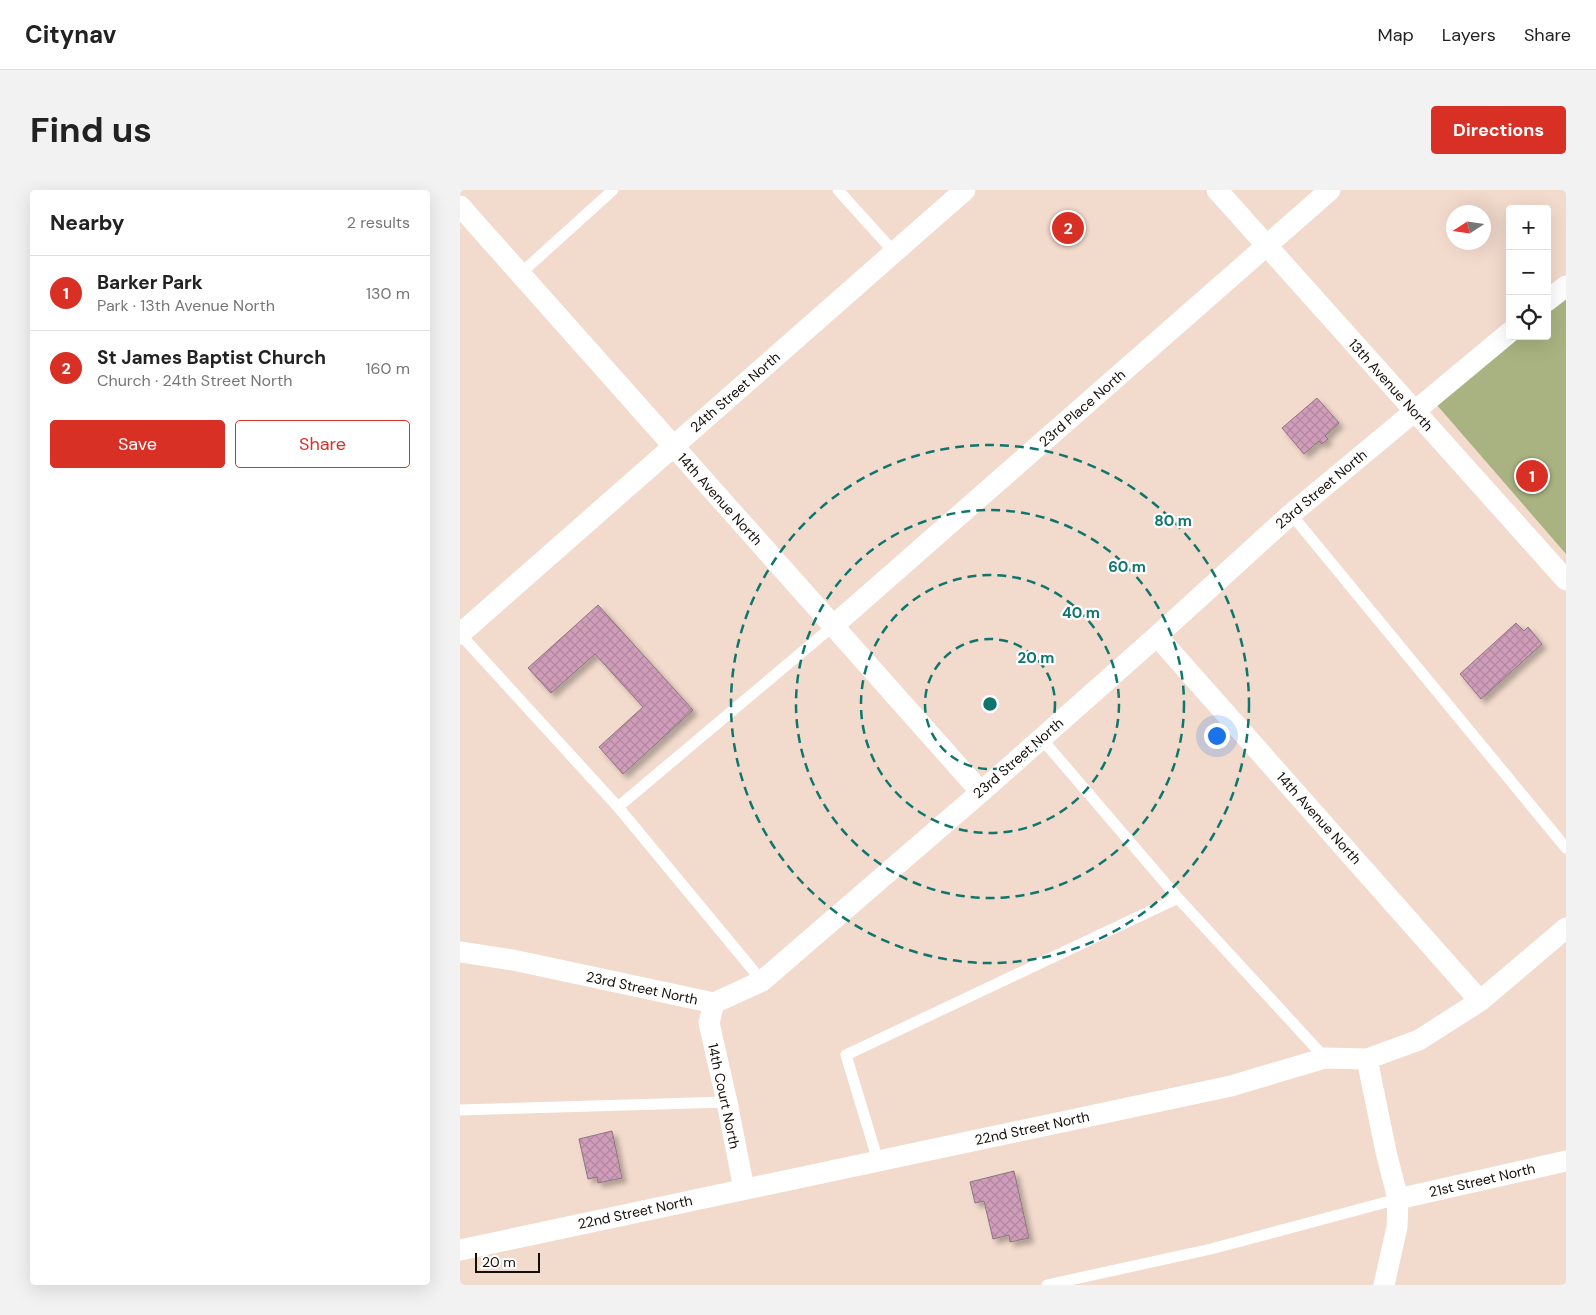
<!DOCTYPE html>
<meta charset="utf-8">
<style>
body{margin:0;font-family:"DM Sans",sans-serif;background:#f2f2f2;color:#222}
.controls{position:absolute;right:15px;top:15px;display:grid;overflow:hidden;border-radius:5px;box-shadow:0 5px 20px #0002}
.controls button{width:45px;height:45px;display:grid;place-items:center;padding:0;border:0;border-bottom:1px solid #e0e0e0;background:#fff;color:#222;font:25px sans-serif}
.compass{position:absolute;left:986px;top:15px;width:45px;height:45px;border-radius:50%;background:#fff;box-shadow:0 5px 20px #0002;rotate:258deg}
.scale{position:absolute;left:15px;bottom:12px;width:65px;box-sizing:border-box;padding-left:5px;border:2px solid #140d08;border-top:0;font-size:14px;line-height:18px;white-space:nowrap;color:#140d08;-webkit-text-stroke:4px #fff;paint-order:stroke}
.you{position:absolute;left:756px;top:545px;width:18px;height:18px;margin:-12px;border:4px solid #fff;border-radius:50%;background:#1a73e8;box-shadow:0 0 0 8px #1a73e833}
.badge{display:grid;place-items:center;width:32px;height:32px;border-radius:50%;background:#d93025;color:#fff;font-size:16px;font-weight:700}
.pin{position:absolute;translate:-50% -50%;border:2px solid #fff;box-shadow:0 1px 5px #0006}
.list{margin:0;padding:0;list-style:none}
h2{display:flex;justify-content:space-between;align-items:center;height:65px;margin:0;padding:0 20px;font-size:21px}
h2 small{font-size:16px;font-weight:400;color:#767676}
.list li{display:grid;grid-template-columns:32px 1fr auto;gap:15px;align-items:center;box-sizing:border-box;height:75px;padding:0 20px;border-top:1px solid #e0e0e0}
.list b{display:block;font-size:19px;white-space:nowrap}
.list p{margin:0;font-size:16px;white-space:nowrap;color:#767676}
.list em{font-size:16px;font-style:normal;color:#767676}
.actions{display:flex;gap:10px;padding:15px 20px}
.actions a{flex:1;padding:11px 0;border:1px solid #d93025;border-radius:5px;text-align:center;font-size:18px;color:#d93025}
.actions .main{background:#d93025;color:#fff}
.icon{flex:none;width:28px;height:28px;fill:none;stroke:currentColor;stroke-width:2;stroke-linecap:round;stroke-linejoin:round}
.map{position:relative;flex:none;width:1106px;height:1095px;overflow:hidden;border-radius:5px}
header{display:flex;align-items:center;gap:30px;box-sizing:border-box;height:70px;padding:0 25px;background:#fff;border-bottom:1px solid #e0e0e0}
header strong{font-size:24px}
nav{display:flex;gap:28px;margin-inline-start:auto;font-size:18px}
.intro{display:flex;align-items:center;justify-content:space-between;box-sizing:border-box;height:120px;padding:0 30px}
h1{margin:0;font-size:35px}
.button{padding:12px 22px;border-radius:5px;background:#d93025;color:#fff;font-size:18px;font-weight:700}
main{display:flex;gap:30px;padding:0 30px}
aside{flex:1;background:#fff;border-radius:5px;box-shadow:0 5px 20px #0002}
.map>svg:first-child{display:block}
.green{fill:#a9b381}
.building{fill:url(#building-cross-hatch);stroke:#8c7682;filter:url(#shadow)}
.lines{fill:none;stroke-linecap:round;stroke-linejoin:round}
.lane{stroke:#fff;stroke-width:11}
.street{stroke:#fff;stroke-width:21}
.ring{fill:none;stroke:#0f766e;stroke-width:2.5;stroke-dasharray:9 6}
.labels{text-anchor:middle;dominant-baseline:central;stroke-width:4.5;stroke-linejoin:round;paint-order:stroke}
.street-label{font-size:14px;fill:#140d08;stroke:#fff}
.centre{fill:#0f766e;stroke:#fff;stroke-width:2.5}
.ring-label{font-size:15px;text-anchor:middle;font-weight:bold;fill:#0f766e;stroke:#fff;stroke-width:4.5;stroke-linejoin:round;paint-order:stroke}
</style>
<header>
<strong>Citynav</strong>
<nav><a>Map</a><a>Layers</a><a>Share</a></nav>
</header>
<div class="intro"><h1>Find us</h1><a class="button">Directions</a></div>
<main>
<aside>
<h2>Nearby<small>2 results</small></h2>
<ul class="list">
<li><span class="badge">1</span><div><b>Barker Park</b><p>Park · 13th Avenue North</p></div><em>130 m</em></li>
<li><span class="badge">2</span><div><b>St James Baptist Church</b><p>Church · 24th Street North</p></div><em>160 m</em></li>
</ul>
<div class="actions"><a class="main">Save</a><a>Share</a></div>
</aside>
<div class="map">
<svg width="1106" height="1095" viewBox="0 0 1106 1095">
<defs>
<pattern id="building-cross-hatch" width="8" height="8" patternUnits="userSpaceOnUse" patternTransform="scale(1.25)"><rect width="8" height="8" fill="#cf9dba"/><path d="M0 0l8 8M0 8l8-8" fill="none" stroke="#b1869e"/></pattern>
<filter id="shadow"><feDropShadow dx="4.5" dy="4.5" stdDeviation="2.5" flood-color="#0004"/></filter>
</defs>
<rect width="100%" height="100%" fill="#f2dacc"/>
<!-- green -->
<path class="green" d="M 1106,96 L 1106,364 L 970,207 L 1050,146 L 1087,146 L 1087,111 Z"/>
<!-- building -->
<path class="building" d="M 857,208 L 879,233 L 865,246 L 868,249 L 862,254 L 859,251 L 844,264 L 822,238 Z
M 138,415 L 233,520 L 163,584 L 139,557 L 183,517 L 135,464 L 91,503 L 68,478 Z
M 1056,433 L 1064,441 L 1068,437 L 1082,454 L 1021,509 L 1000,484 Z
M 152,941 L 162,988 L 138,993 L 137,987 L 128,989 L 119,949 Z
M 554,981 L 569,1048 L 550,1052 L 549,1045 L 533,1049 L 524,1011 L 515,1013 L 510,992 Z"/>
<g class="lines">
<!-- lane -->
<path class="lane" d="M 378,0 L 434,62
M 60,84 L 153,0
M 831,324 L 1106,658
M 0,444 L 158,617 L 302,791
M 581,548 L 718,708
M 158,617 L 373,436
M 0,920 L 267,912
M 418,971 L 386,865 L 718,708 L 865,868
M 587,1095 L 751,1059 L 938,1009"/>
<!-- street -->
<path class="street" d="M 757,0 L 1106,390
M 0,16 L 521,602
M 1087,111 L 1106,96
M 373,436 L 870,0
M 0,444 L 505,0
M 697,446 L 1020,811
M 0,762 L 53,770 L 254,813 L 302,791 L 521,602 L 697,446 L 831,324 L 1050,142
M 254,813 L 249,833 L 267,912 L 284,999
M 907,869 L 926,962 L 938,1009 L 937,1037 L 924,1095
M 938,1009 L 1106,971
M 0,1060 L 771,896 L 865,868 L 907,869 L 959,850 L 1020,811 L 1106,738"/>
</g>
<!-- distance rings -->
<g class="ring">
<circle cx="530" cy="514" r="65"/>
<circle cx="530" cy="514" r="129"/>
<circle cx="530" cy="514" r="194"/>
<circle cx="530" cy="514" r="259"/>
</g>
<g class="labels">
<!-- street labels -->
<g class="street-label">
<text transform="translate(931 195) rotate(48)">13th Avenue North</text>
<text transform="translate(275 202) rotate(-41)">24th Street North</text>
<text transform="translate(622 218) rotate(-41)">23rd Place North</text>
<text transform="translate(861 299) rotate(-40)">23rd Street North</text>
<text transform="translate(260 309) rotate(48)">14th Avenue North</text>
<text transform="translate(558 568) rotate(-41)">23rd Street North</text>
<text transform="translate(859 628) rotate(48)">14th Avenue North</text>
<text transform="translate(182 798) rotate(12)">23rd Street North</text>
<text transform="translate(264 906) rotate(78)">14th Court North</text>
<text transform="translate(572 938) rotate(-12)">22nd Street North</text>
<text transform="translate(1022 990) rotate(-13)">21st Street North</text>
<text transform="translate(175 1022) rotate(-12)">22nd Street North</text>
</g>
</g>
<circle cx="530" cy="514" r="8" class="centre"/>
<g class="ring-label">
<text x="713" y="336">80 m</text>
<text x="667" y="382">60 m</text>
<text x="621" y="428">40 m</text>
<text x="576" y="473">20 m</text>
</g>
</svg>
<div class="controls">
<button>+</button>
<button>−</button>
<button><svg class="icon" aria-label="locate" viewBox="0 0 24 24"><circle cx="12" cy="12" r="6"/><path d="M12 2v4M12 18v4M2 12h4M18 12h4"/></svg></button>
</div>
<svg class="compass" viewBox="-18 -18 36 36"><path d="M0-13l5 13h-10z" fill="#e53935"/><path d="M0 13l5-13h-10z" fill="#767676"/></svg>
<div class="scale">20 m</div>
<div class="you"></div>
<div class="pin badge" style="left:1072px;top:286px">1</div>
<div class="pin badge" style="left:608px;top:38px">2</div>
</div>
</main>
